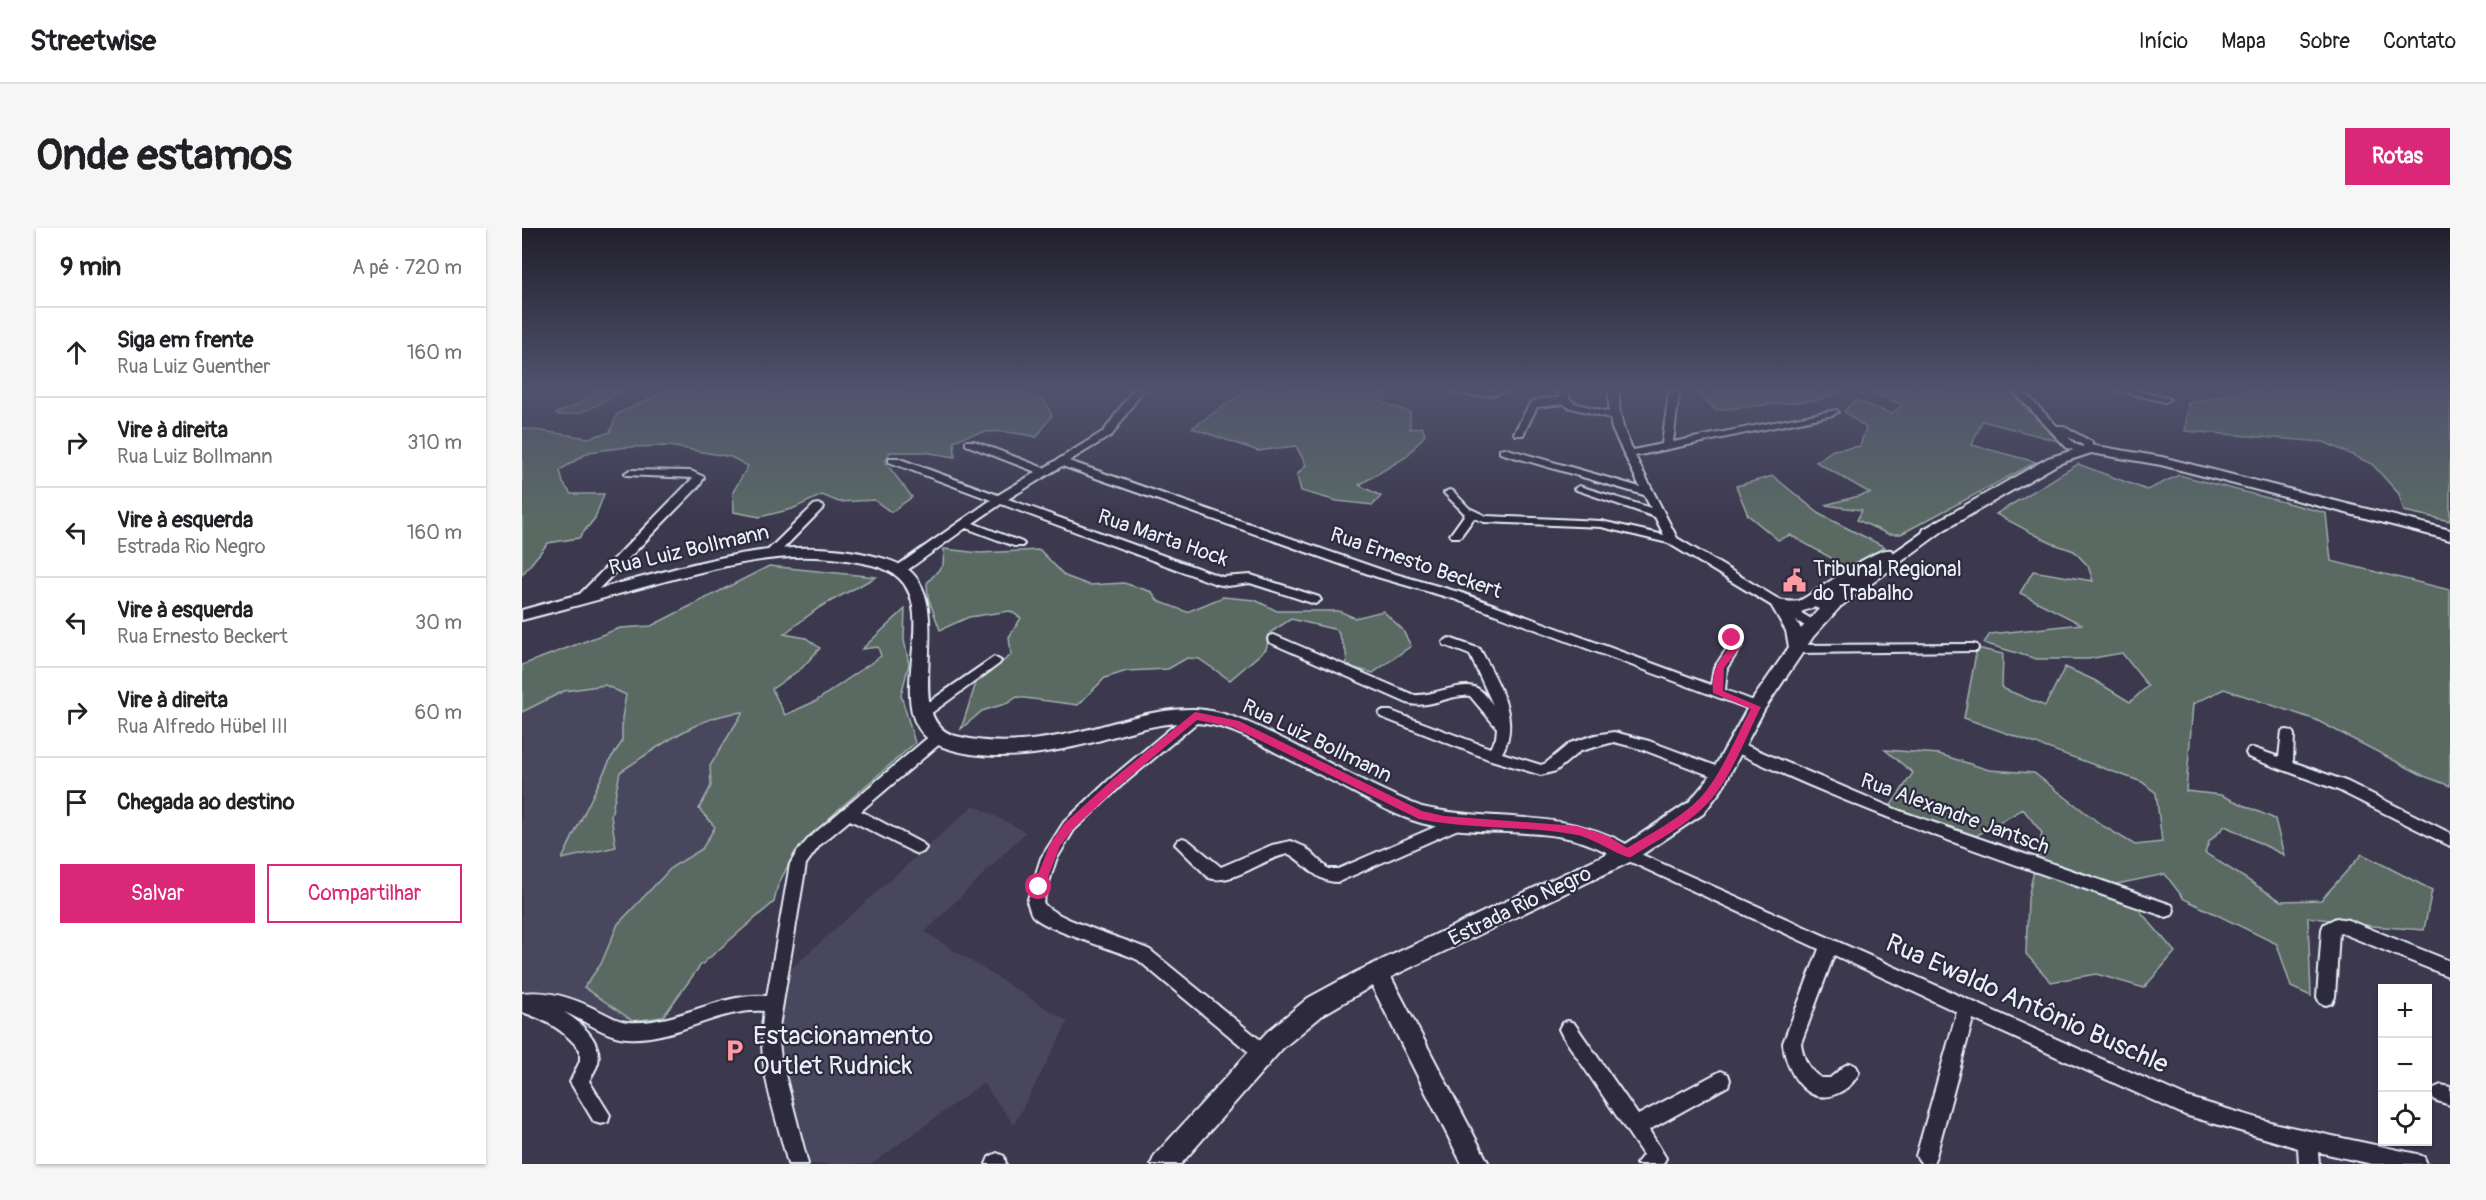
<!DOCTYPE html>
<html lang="pt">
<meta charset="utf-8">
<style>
body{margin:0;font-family:Pangolin,sans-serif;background:#f6f6f6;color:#202124}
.controls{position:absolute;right:18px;bottom:18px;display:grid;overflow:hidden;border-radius:0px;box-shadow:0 2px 4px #0004}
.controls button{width:54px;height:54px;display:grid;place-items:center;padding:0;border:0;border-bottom:2px solid #e0e0e0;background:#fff;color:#202124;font:30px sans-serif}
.stop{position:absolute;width:18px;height:18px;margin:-14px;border:4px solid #db2777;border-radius:50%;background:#fff}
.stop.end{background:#db2777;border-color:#fff;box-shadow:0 2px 6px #0008}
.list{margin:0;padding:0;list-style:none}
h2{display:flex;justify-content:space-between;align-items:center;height:78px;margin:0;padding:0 24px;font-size:26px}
h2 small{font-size:20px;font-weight:400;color:#757577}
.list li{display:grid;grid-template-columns:39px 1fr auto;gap:18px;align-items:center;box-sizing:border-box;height:90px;padding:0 24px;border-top:2px solid #e0e0e0}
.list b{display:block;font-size:22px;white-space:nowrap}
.list p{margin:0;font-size:20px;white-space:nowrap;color:#757577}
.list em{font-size:20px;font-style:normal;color:#757577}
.actions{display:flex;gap:12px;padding:18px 24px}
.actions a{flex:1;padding:14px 0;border:2px solid #db2777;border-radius:0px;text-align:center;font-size:21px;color:#db2777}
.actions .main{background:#db2777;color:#fff}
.icon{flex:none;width:33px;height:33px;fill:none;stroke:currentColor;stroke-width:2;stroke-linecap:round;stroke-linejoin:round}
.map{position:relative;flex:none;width:1928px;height:936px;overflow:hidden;border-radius:0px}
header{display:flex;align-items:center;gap:36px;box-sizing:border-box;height:84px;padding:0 30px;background:#fff;border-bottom:2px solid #e0e0e0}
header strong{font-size:28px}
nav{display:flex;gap:33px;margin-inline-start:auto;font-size:21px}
.intro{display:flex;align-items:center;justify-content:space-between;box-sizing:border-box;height:144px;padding:0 36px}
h1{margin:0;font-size:42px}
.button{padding:15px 27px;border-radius:0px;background:#db2777;color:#fff;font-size:21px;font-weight:700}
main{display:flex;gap:36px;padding:0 36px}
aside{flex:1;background:#fff;border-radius:0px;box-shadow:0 2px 4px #0004}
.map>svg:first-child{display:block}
.built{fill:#48465d}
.green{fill:#5a6b63;stroke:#a1aeae;stroke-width:1.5}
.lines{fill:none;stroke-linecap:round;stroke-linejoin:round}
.minor-casing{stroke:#e8f1f8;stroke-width:4}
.major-casing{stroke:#e8f1f8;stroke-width:4}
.minor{fill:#2f2a3d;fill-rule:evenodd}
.major{fill:#2f2a3d;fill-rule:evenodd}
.route{fill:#db2777}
.labels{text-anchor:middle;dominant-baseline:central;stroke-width:4.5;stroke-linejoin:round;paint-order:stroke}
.street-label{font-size:21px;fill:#e8f1f8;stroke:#2f2a3d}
.poi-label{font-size:21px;fill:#e8f1f8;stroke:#2f2a3d;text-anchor:start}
.near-street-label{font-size:26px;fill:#e8f1f8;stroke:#2f2a3d}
.near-poi-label{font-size:26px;fill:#e8f1f8;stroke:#2f2a3d;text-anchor:start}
</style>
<header>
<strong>Streetwise</strong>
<nav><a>Início</a><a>Mapa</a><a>Sobre</a><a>Contato</a></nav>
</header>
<div class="intro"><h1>Onde estamos</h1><a class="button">Rotas</a></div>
<main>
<aside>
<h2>9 min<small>A pé · 720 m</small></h2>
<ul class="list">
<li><svg class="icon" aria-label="ahead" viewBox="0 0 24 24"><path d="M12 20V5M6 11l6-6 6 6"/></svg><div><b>Siga em frente</b><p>Rua Luiz Guenther</p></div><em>160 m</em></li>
<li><svg class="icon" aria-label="right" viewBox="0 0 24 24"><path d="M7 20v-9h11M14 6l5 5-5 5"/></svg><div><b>Vire à direita</b><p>Rua Luiz Bollmann</p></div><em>310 m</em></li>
<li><svg class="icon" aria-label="left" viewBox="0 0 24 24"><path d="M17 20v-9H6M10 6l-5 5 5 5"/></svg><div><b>Vire à esquerda</b><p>Estrada Rio Negro</p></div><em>160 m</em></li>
<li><svg class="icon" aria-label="left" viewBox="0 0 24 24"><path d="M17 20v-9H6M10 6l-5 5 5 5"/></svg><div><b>Vire à esquerda</b><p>Rua Ernesto Beckert</p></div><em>30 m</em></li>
<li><svg class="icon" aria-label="right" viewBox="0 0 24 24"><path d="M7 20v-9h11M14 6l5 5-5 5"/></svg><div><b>Vire à direita</b><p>Rua Alfredo Hübel III</p></div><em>60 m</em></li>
<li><svg class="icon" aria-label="arrive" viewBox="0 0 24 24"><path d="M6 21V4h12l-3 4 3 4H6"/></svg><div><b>Chegada ao destino</b></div></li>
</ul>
<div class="actions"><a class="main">Salvar</a><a>Compartilhar</a></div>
</aside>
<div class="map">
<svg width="1928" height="936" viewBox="0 0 1928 936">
<rect width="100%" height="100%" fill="#3c384e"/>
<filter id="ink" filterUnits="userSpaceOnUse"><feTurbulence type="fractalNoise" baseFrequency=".0167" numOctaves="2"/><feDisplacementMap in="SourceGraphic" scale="12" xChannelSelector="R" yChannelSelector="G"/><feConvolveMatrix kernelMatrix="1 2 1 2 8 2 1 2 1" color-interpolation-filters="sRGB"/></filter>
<g filter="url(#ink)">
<!-- built -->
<path class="built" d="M 123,404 L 247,475 L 291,607 L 269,632 L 256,657 L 252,674 L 178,738 L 141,789 L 111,793 L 75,781 L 43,767 L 11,762 L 0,766 L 0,458 Z
M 452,577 L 504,604 L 403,704 L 546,794 L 492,897 L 461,855 L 350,936 L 289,936 L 261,836 L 259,794 L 265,744 Z"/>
<!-- green -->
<path class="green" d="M 69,162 L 105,162 C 78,172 67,188 36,187 L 34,185 L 59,175 Z
M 147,162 L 493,162 L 521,171 L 530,187 L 515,209 C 484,203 462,199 432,213 L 433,229 L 402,224 L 368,224 L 363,234 L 390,269 L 369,284 L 352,272 L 317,274 L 300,267 L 270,281 L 238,289 L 212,284 L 211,264 L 226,238 L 209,229 L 147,218 L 105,219 L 67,224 L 38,242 L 41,255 L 49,266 L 82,266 L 73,290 L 57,310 L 26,315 L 0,347 L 0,200 L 66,210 L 88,204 L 95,186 Z
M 720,162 L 868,162 L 861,175 L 888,184 L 888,201 L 900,199 L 903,207 L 884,229 L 837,257 L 859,268 L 851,277 L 815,273 L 779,263 L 775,247 L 784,237 L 774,218 L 736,223 L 670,200 L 720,165 Z
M 1174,162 L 1324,162 L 1297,172 L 1193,182 Z
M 1344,162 L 1487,162 L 1536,213 L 1460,193 L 1450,217 L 1514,234 L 1379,306 L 1366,306 L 1335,292 L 1340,282 L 1303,277 L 1348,265 L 1294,234 L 1311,222 L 1338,218 L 1344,200 L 1322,183 L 1334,172 L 1369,186 L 1381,177 Z
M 1731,162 L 1928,162 L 1928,293 L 1882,283 L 1877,266 L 1850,236 L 1802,214 L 1663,203 L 1666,175 Z
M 1556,236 L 1625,262 L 1657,247 L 1804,285 L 1809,333 L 1928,362 L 1928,558 L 1902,548 L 1794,492 L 1702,461 L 1671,476 L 1664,563 L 1699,567 L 1753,591 L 1762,627 L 1703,598 L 1687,614 L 1683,625 L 1759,673 L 1799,672 L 1840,626 L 1910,662 L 1902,702 L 1850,698 L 1786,689 L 1789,768 L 1769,759 L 1755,716 L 1662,671 L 1643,646 L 1595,656 L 1653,724 L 1622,760 L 1574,746 L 1529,754 L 1504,726 L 1506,670 L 1520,605 L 1501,581 L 1454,608 L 1367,580 L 1391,545 L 1363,522 L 1417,526 L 1467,542 L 1512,545 L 1581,598 L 1613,617 L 1640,614 L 1634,565 L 1620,554 L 1442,490 L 1455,420 L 1481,426 L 1480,460 L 1523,478 L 1543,439 L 1572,452 L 1608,474 L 1626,458 L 1600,425 L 1566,431 L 1514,431 L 1462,415 L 1468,406 L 1559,396 L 1498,365 L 1511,343 L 1571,353 L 1566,338 L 1552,323 L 1529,315 L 1474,286 Z
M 1251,248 L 1299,287 L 1363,319 L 1327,340 L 1268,307 L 1256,312 L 1226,287 L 1214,258 Z
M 422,321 L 458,325 L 518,322 L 543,348 L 567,357 L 602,355 L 630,364 L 636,373 L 665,384 L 701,369 L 733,372 L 755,383 L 817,383 L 833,390 L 861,383 L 880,401 L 889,418 L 851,445 L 825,438 L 824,424 L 815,402 L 769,391 L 749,404 L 744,421 L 708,452 L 677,431 L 665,430 L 646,441 L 605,443 L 583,450 L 556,477 L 495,469 L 486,475 L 460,483 L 439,501 L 454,455 L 489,427 L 487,409 L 499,390 L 488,383 L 447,389 L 418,402 L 406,369 L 405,355 L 421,337 Z
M 247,338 L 354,349 L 298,379 L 262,406 L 284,410 L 298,420 L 280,440 L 250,461 L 263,487 L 294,473 L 359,428 L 356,419 L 340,421 L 383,381 L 382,412 L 387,436 L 379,467 L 393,515 L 317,581 L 291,607 L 269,632 L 256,657 L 252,674 L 178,738 L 141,789 L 111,793 L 62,759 L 79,736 L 96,696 L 150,639 L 180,621 L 193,599 L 177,581 L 189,558 L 188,538 L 221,484 C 177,487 135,520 98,544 L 89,588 L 94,619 L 40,631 L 89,530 L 100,514 L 100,490 L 104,467 L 83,457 L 42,463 L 0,484 L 0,437 L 98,400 L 129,398 Z"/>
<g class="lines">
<defs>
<path id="minor" d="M 611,162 L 621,162 L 590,207 L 547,233 L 863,343 L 940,365 L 1189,457 L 1192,440 L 1206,419 L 1204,409 L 1210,405 L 1215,406 L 1219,419 L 1205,440 L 1203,462 L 1240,476 L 1242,479 L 1240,482 L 1230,482 L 932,371 L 855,349 L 540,238 L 486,271 L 700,349 L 729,347 L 797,369 L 799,372 L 793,376 L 728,355 L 706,358 L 694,356 L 479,276 L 451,295 L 500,314 L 502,316 L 500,318 L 492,318 L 444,300 L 380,346 L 372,346 L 370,343 L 372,340 L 469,272 L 367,234 L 367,230 L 375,230 L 476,267 L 514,244 L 444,217 L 444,213 L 452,213 L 522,240 L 582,203 Z
M 929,162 L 985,162 C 973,169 941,170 929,162 Z
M 1029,162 L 1046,162 L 1047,170 L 1052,175 L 1087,184 L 1087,162 L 1097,162 C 1096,185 1100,202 1111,222 L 1140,216 L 1147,165 L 1152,162 L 1157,165 L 1151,214 L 1314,182 L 1316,184 L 1311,187 L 1113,228 L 1155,310 L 1296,395 L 1298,398 L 1296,401 L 1288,401 L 1146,315 L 1079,299 L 962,294 L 952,290 L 938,309 L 930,309 L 928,307 L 943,286 L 922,265 L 927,262 L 931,263 L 947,280 L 964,288 L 1079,293 L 1142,307 L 1133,289 L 1052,261 L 1057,258 L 1129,280 L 1122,267 L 978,225 L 978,221 L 982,220 L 1118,259 L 1090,201 L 1088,190 L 1046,179 L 1042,176 L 1015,179 L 1001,207 L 993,207 L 992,205 L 1008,175 L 1017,171 L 1037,170 L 1037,165 Z
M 1490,162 L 1500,162 L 1535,198 L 1541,198 L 1570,214 L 1570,224 L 1561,225 L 1545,220 ZM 1546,209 L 1561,217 L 1561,219 L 1553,216 Z
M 1594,162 L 1613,162 L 1648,171 L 1643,174 Z
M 108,242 L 169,243 L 182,249 L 178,257 L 64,374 L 56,374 L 54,371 L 56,368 L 171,250 L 104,247 L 103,245 Z
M 296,276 L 302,279 L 300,281 L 255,327 L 247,327 L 245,324 L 247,321 L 292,277 Z
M 752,407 L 892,467 C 911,469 943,450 958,462 C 963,466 967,472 971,477 L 948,427 L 922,417 L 921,414 L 927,410 L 958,421 C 974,451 1000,491 980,525 L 1019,537 L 1024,535 L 1048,515 L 1073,507 L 1092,504 L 1127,513 L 1205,542 L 1207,546 L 1205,550 L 1200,552 L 1119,521 L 1092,514 L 1058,523 L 1034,543 L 1019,547 L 966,531 L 859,489 L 857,486 L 859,483 L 869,483 L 968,520 L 974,510 L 975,500 L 948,468 C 926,466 908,482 885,475 L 747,414 L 746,411 L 747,408 Z
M 1450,416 L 1455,417 L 1456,420 L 1455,423 L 1276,425 L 1270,421 L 1276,417 Z
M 472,429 L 479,433 L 477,436 L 404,489 L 394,489 L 392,486 L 394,483 Z
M 673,483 L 680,488 L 678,492 L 599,558 L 552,602 L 534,632 L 521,674 C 528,690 608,712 628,722 L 747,819 L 750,825 L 747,831 L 741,834 L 735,831 L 616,732 C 594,721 521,702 510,687 C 508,684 507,678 505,674 L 519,630 L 542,594 L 589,550 L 668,484 Z
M 1765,502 L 1770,503 L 1772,507 L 1771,534 L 1826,554 L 1928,605 L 1928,618 L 1816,562 L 1726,529 L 1724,525 L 1726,521 L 1731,520 L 1757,529 L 1760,503 Z
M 415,505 L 420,506 L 422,510 L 420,514 L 339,583 L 401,616 L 404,620 L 401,624 L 396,626 L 391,624 L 328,592 L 298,617 L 284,636 L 256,805 L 259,831 L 286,936 L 266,936 C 254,887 233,834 242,783 C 195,780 154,813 106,810 C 84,809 62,792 42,784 C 58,794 81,813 76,835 C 74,841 70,847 67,853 L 88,887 L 86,894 L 79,896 L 72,894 L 48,854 L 58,833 L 58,822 C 42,802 24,792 0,784 L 0,765 C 27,762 51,770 75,782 C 85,786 95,793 105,794 C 154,798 196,764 245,768 L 268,636 L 275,624 L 288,609 L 410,506 Z
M 1214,513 L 1378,583 L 1650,677 L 1652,682 L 1650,687 L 1644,689 C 1497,638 1350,589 1209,522 L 1207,518 L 1209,514 Z
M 938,588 L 943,590 L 946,594 L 943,598 L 816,654 C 793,654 785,636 767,626 C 742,629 712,658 687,650 L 653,616 L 656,612 L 661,610 L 666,612 L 699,639 L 750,617 L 769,613 L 783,619 L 806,641 L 816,641 Z
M 1105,620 L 1665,869 L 1755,896 L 1895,926 L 1902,929 L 1905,936 L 1850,936 L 1796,924 L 1797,936 L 1777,936 L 1776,920 L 1663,887 L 1451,791 L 1414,928 L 1411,935 L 1400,936 L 1394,928 L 1435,784 L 1312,727 L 1279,815 C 1281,830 1286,842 1299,850 L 1308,850 L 1322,838 L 1328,835 L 1334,838 L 1337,844 C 1333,854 1324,862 1314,866 C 1283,879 1263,840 1261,815 L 1297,721 L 1100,630 L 1097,626 L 1100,622 Z
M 1814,690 L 1826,692 L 1928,733 L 1928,749 L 1817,704 L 1813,769 L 1810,775 L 1804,777 L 1798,775 L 1795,769 L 1800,701 L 1802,696 Z
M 1046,793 L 1052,795 L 1116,887 L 1199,843 L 1206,846 L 1208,852 L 1206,858 L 1127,902 L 1144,930 L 1141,936 L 1114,936 L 1121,927 L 1040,807 L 1037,801 L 1040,795 Z
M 1919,857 L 1928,859 L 1928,877 L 1912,872 L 1910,866 L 1912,860 Z
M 475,925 L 482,928 L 484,936 L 464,936 L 467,929 Z"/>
<path id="major" d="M 1568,217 L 1640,229 L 1928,302 L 1928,312 L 1639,237 L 1569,225 L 1536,236 L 1422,302 L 1318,379 L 1291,409 L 1242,482 L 1200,561 L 1181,586 L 1112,632 L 869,749 L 967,936 L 940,936 L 850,758 L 802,786 L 761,820 L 659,936 L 629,936 L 633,927 L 745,804 L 786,770 L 834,744 L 1086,625 C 1030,593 960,612 899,595 C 874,588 852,575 829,563 C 805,550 780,538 755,525 C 729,511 703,496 672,495 C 638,493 605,505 572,514 C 525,526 468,536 421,519 C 352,493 419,393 378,351 C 365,338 341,335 324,332 C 257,321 194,340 129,357 C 86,369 43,381 0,392 L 0,382 C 42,370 83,359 125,348 C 199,328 272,309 348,327 C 361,330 377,334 388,343 C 434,384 376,492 434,508 C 478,520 529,511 572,500 C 605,491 638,480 673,481 C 708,483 738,500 769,515 C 812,537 855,562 900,579 C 968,595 1041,580 1104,616 L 1167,574 L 1186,551 L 1229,474 L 1267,419 L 1264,403 L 1249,377 L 1251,373 C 1260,371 1271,376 1279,372 C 1297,363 1353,318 1369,322 L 1371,325 L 1400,305 L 1402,301 L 1526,230 ZM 1292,379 L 1297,381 L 1279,401 L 1269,383 L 1279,384 Z"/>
</defs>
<!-- minor casing -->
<use href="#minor" class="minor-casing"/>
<!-- major casing -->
<use href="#major" class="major-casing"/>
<!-- minor -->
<use href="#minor" class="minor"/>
<!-- major -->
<use href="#major" class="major"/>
</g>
</g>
<!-- sky -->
<linearGradient id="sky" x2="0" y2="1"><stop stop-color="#211f2b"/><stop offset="0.55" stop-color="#50536e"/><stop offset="1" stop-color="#50536e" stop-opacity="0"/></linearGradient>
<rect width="1928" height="293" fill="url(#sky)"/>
<!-- route -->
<path class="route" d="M 1210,406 L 1215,410 L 1218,419 L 1202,440 L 1201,463 L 1239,479 C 1224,509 1208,552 1185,576 C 1164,598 1134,613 1109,629 C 1102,631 1069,609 1055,607 C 1003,597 949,602 897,591 L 711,499 L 675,492 L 598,557 L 551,601 L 538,618 L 521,662 L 513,662 L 511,659 L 528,616 L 543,595 L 591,551 L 673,484 L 717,493 L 900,583 L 922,588 L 1055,598 L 1086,608 L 1105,620 C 1129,605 1158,591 1178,570 C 1200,546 1213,510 1229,481 L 1191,465 C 1189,442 1195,436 1208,419 L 1205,410 Z"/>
<!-- icons -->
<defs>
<symbol id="civic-bare" viewBox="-9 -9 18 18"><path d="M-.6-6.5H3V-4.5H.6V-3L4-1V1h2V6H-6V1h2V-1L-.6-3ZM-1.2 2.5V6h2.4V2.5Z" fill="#ff9aa2" stroke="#2f2a3d" stroke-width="2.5" paint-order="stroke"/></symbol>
<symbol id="parking-bare" viewBox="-9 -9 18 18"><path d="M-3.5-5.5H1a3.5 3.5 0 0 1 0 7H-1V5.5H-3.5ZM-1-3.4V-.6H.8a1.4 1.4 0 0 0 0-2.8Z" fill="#ff9aa2" stroke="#2f2a3d" stroke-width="2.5" paint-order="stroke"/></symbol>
</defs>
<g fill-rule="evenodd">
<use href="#civic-bare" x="1256" y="336" width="33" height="33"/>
<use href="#parking-bare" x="196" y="806" width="33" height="33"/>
</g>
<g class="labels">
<!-- street labels -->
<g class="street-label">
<text transform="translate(641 310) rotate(19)">Rua Marta Hock</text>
<text transform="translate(167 322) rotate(-13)">Rua Luiz Bollmann</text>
<text transform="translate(894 335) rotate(19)">Rua Ernesto Beckert</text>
<text transform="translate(795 513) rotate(26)">Rua Luiz Bollmann</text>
<text transform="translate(1433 586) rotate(20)">Rua Alexandre Jantsch</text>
<text transform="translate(998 678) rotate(-26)">Estrada Rio Negro</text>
</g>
<!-- poi labels -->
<g class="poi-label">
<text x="1291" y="341">Tribunal Regional<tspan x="1291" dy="24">do Trabalho</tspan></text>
</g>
<!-- near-street labels -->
<g class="near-street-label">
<text transform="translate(1505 776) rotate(24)">Rua Ewaldo Antônio Buschle</text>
</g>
<!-- near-poi labels -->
<g class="near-poi-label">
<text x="231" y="808">Estacionamento<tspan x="231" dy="30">Outlet Rudnick</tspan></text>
</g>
</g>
</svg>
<div class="controls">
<button>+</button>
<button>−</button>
<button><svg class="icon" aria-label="locate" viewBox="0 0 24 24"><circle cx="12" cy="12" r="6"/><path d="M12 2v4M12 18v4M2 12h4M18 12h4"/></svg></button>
</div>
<div class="stop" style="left:517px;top:659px"></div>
<div class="stop end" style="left:1210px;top:410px"></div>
</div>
</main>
